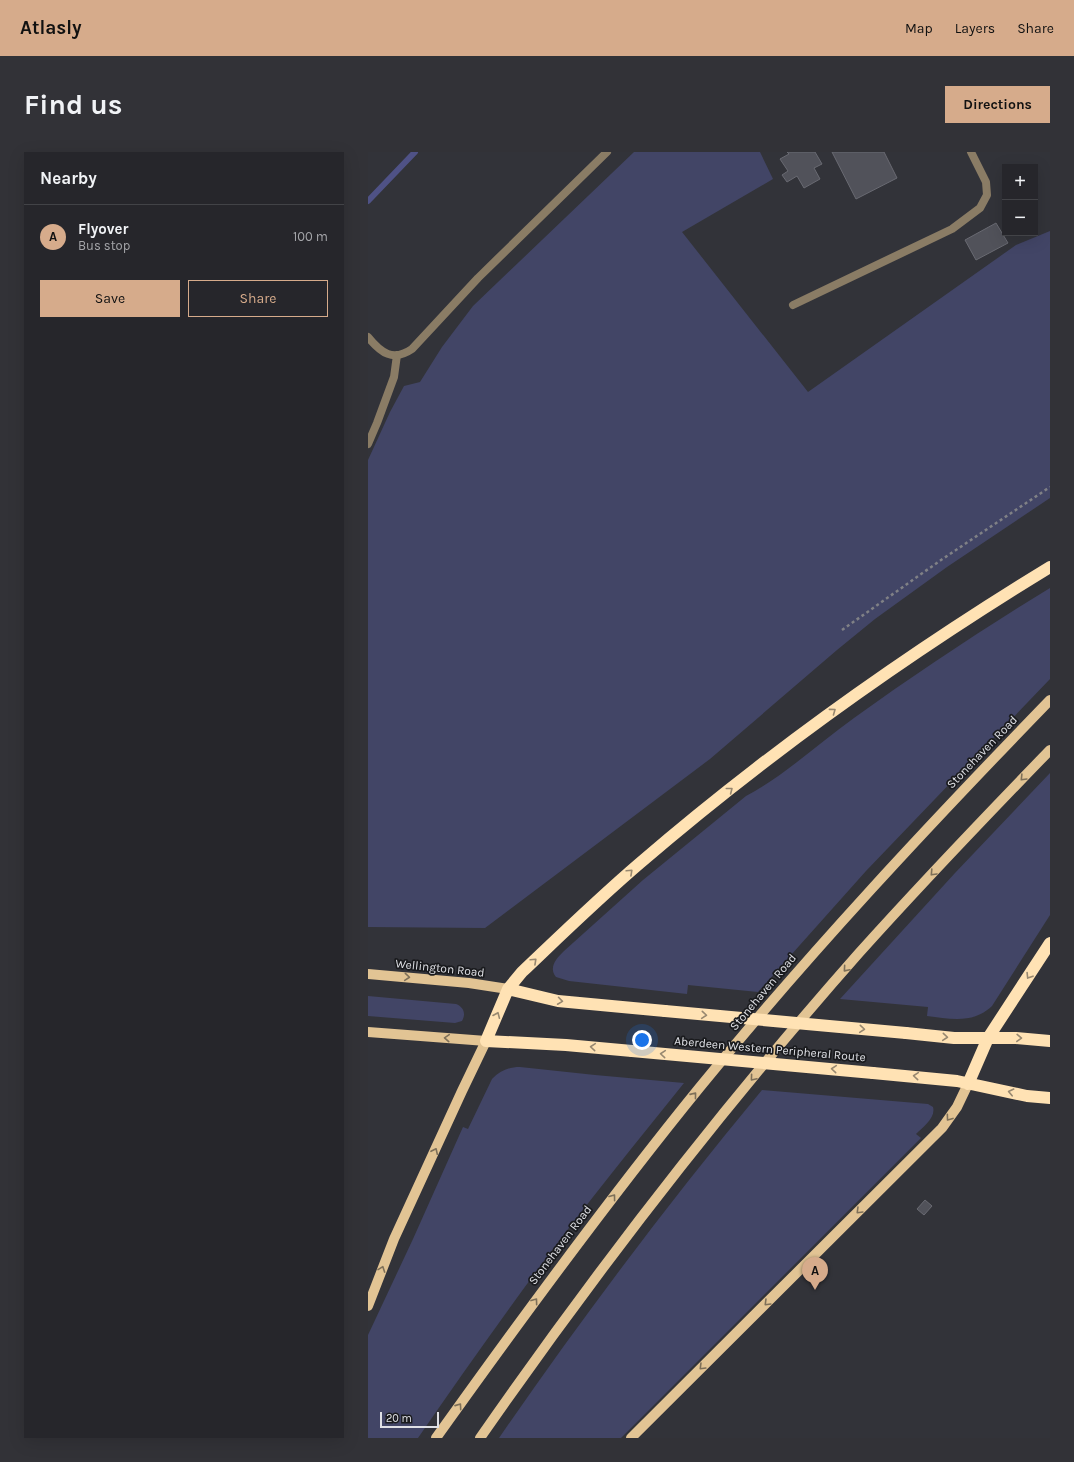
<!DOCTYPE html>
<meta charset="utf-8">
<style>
body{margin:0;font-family:Karla,sans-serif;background:#323237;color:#f1f3f6}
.controls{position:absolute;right:12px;top:12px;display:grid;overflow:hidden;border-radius:0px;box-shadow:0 4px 16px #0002}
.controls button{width:36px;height:36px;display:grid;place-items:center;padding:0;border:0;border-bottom:1px solid #424347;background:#26262b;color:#f1f3f6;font:20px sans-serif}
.scale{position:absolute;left:12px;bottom:10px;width:59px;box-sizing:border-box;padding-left:4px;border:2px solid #dfe0e5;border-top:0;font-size:11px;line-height:14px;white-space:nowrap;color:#dfe0e5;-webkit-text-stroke:3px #1a1b1e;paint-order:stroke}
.you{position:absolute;left:274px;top:888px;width:14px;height:14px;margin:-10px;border:3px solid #fff;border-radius:50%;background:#1a73e8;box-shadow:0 0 0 6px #1a73e833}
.badge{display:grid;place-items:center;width:26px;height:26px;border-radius:50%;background:#d6ab8b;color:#111;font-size:13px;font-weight:700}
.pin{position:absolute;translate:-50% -33px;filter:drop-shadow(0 1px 2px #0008)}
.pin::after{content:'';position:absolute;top:21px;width:14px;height:12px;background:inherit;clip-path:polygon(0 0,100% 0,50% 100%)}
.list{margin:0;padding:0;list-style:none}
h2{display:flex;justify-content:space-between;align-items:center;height:52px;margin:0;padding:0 16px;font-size:17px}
h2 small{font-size:13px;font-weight:400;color:#a4a5a9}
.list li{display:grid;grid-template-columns:26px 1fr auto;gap:12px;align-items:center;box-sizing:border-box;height:64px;padding:0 16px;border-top:1px solid #424347}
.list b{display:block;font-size:15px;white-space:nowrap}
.list p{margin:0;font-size:13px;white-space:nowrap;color:#a4a5a9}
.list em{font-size:13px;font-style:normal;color:#a4a5a9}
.actions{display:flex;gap:8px;padding:12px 16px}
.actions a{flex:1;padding:9px 0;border:1px solid #d6ab8b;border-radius:0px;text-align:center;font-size:14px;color:#d6ab8b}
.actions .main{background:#d6ab8b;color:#111}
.map{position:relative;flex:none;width:682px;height:1286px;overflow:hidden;border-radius:0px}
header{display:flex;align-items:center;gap:24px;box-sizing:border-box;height:56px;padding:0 20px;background:#d6ab8b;color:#111}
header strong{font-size:19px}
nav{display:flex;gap:22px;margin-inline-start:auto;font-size:14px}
.intro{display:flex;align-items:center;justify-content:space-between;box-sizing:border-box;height:96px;padding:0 24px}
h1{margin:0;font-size:28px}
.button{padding:10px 18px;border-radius:0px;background:#d6ab8b;color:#111;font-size:14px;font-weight:700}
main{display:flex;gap:24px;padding:0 24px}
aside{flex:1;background:#26262b;border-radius:0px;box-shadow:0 4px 16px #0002}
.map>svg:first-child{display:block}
.green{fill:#424566}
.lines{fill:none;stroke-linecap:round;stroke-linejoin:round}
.stream{stroke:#4f5286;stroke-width:6}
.building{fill:#51525a;stroke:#696a72}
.path{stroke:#808186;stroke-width:2.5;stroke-dasharray:3 3;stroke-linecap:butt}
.lane{stroke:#8a7c65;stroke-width:8}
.street{stroke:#8a7c65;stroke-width:8}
.primary{stroke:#e2c494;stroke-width:10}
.highway{stroke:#ffe2b4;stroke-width:12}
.highway-bridge{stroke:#ffe2b4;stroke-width:12}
.oneway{stroke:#988870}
.oneway2{stroke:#7e7059}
.labels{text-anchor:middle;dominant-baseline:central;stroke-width:3.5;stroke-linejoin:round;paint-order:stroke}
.street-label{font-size:12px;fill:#dfe0e5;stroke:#1a1b1e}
</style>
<header>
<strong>Atlasly</strong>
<nav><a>Map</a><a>Layers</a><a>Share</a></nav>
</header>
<div class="intro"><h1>Find us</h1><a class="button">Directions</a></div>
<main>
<aside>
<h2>Nearby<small></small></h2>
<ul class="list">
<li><span class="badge">A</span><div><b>Flyover</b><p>Bus stop</p></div><em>100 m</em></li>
</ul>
<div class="actions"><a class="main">Save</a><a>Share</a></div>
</aside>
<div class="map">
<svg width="682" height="1286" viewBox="0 0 682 1286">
<rect width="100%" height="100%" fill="#323339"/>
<!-- green -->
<path class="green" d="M 266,0 L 392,0 L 405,27 L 314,80 L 440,240 L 648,93 L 682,79 L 682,346 L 579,415 L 507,467 L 469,498 L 342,607 L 117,776 L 0,775 L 0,308 L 22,260 L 36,234 L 52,230 L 74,195 L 105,154 Z
M 682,436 L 682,527 L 498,719 L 390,840 L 320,833 L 319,842 L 201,829 L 188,825 C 180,815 189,806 196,799 L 275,728 L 378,644 C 416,624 451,591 486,566 C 550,520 615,477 682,436 Z
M 682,621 L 682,763 L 624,854 C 605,872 583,867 559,864 L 560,855 L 472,847 L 587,721 Z
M 0,844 L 88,852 C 96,855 98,862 94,869 L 87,871 L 0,864 Z
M 152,915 L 227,923 L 316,931 C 268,991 219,1051 173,1113 C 131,1170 90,1228 50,1286 L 0,1286 L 0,1183 L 45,1087 L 95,975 L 100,977 L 124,927 C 132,919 140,915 152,915 Z
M 394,938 L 560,952 L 565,955 C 568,966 555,975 548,982 L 553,986 L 253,1286 L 131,1286 C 213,1167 301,1050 394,938 Z"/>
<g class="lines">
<!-- stream -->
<path class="stream" d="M 0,49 L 47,0"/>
</g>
<!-- building -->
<path class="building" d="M 419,0 L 447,0 L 454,12 L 446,16 L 452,27 L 436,36 L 429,24 L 419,30 L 414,23 L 420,19 L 412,7 L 421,2 Z
M 464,0 L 516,0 L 529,26 L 488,47 Z
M 628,71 L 640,91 L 608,108 L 597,88 Z
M 557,1048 L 564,1054 L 556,1063 L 549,1057 Z"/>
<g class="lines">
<!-- path -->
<path class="path" d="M 474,478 L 573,408 L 682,335"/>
<!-- lane -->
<path class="lane" d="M 425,153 L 584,77 L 612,56 L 619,43 L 618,30 L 603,0"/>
<!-- street -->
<path class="street" d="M 0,185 C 13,201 25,210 44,197 L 110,126 L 239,0
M 0,292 L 9,271 L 26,225 L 29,203"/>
<!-- primary -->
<path class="primary" d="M 0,822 L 101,831 L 140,837
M 0,880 L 118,889 L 94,939 L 26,1087 L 0,1154
M 68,1286 C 153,1167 240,1048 332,935 C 442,800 561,673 682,548
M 112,1286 C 229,1118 355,955 491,801 C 553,732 617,665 682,598
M 263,1286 L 574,976 L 589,955 L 600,932"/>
<!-- highway -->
<path class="highway" d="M 140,837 L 190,849 L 297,859
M 538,881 L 586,886 L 648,886 L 682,889
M 264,899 L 198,893 L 118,889 L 140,837 L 154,820 C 193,783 231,746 272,711 C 400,601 538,503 682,415
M 505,921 L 589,929 L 659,944 L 682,946
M 600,932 L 620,886 L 682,791"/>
<!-- highway-bridge -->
<path class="highway-bridge" d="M 297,859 L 538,881
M 264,899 L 505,921"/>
</g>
<!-- one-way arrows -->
<defs><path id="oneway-chevron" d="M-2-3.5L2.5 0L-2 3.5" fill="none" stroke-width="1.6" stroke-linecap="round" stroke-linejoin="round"/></defs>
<g class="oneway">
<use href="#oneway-chevron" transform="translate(465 559) rotate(-36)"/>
<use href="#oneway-chevron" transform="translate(362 638) rotate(-38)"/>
<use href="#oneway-chevron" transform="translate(262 720) rotate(-43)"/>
<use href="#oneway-chevron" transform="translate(166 809) rotate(-43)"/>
<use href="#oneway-chevron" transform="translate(661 824) rotate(122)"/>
<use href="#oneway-chevron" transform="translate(192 849) rotate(8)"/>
<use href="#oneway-chevron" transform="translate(129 863) rotate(-67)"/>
<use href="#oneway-chevron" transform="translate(336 863) rotate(5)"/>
<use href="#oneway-chevron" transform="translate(494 877) rotate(5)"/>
<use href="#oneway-chevron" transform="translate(577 885) rotate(5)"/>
<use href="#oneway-chevron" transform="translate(651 886) rotate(2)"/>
<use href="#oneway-chevron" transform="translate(225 895) rotate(-175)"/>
<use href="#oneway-chevron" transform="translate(295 902) rotate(-175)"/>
<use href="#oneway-chevron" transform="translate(466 917) rotate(-175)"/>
<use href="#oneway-chevron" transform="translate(548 924) rotate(-175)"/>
<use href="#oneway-chevron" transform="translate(643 940) rotate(-167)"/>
</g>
<g class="oneway2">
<use href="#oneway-chevron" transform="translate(655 626) rotate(134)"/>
<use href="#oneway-chevron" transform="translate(565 721) rotate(133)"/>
<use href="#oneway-chevron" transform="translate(478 817) rotate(131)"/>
<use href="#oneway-chevron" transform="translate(39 825) rotate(5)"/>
<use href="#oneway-chevron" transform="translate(79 886) rotate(-176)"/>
<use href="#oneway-chevron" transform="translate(385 926) rotate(130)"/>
<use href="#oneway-chevron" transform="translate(326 943) rotate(-51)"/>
<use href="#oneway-chevron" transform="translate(581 966) rotate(126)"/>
<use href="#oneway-chevron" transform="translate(67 999) rotate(-65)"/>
<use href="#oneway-chevron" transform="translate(245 1045) rotate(-53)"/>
<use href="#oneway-chevron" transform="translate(491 1059) rotate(135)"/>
<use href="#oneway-chevron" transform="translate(14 1117) rotate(-70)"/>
<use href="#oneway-chevron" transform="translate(167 1149) rotate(-54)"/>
<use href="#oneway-chevron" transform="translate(399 1151) rotate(135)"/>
<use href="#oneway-chevron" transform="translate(334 1215) rotate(135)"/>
<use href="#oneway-chevron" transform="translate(91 1254) rotate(-55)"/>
</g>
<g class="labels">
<!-- street labels -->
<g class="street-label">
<text transform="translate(614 600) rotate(-46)">Stonehaven Road</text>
<text transform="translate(72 816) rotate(6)">Wellington Road</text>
<text transform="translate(395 840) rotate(-50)">Stonehaven Road</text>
<text transform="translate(402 897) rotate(5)">Aberdeen Western Peripheral Route</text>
<text transform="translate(192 1093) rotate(-53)">Stonehaven Road</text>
</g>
</g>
</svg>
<div class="controls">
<button>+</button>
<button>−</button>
</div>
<div class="scale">20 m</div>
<div class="you"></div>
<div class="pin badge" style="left:447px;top:1138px">A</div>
</div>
</main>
